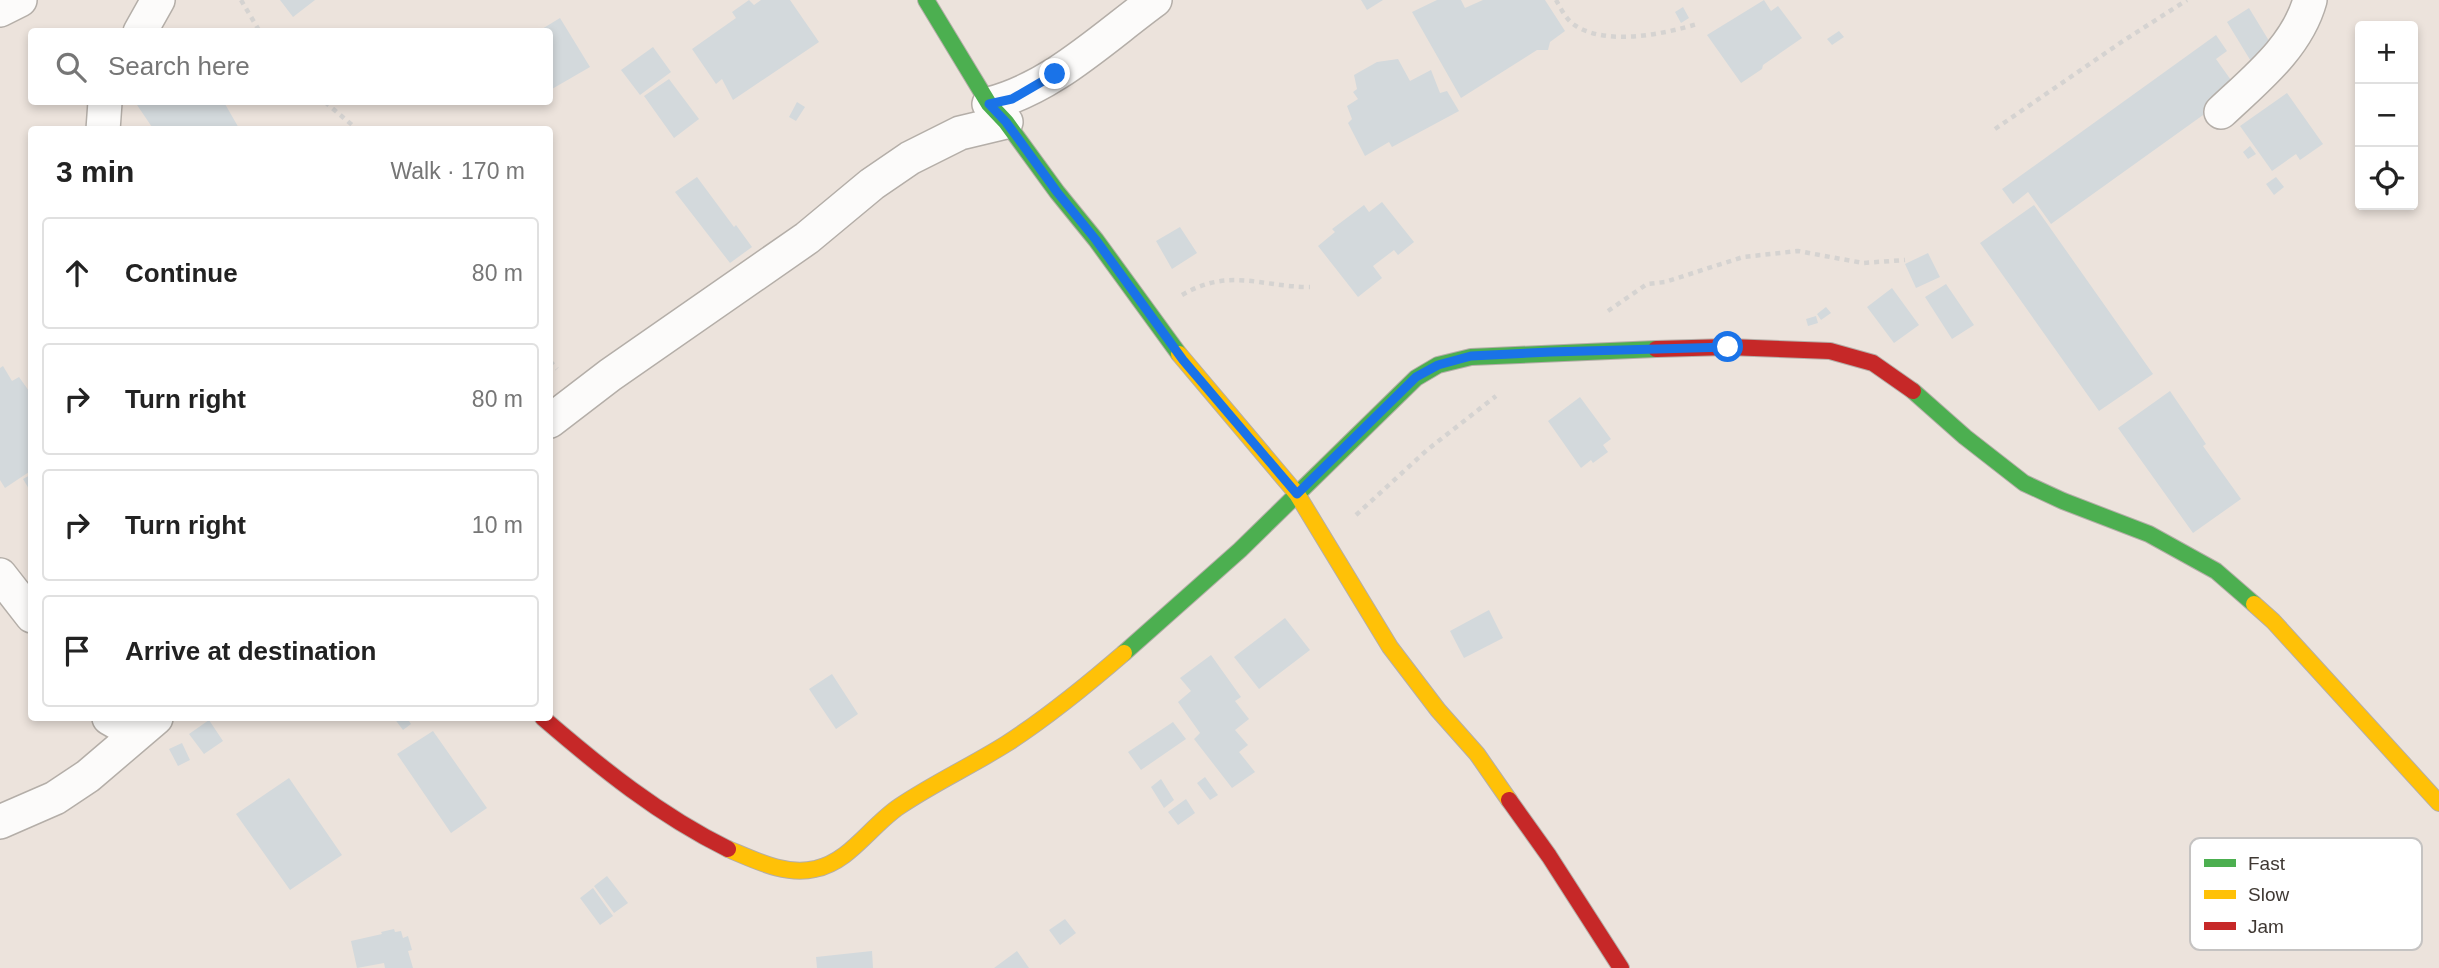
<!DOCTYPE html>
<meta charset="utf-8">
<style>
body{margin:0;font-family:Helvetica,sans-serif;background:#f2f2f2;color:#222}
.controls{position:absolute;right:21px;top:21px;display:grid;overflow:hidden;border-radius:7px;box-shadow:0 4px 10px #0003}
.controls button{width:63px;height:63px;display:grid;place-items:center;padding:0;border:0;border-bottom:2px solid #e0e0e0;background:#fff;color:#222;font:35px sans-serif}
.stop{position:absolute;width:21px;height:21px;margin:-16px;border:5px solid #1a73e8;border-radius:50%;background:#fff}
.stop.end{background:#1a73e8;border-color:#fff;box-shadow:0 2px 7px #0008}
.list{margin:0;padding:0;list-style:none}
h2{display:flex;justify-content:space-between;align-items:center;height:91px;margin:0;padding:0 28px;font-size:30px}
h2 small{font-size:23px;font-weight:400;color:#767676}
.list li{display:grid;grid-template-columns:46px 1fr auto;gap:21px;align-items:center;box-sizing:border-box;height:112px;margin:0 14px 14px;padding:0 14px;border:2px solid #e0e0e0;border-radius:7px}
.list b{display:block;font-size:26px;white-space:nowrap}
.list em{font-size:23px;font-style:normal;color:#767676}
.icon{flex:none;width:38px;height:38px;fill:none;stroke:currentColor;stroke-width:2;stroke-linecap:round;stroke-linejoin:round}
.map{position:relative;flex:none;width:2439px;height:968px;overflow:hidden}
.search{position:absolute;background:#fff;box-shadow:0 4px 10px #0003;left:28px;top:28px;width:525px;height:77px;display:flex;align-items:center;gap:18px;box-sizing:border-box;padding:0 24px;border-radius:7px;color:#767676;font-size:26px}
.panel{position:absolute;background:#fff;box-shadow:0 4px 10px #0003;left:28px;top:126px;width:525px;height:595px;border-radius:7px}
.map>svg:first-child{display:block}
.building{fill:#d3d9dc}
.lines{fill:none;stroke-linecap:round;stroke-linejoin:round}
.street-casing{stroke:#b4aea8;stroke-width:36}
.fast-casing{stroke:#b4aea8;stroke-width:18}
.slow-casing{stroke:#b4aea8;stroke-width:18}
.jam-casing{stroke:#b4aea8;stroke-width:18}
.path{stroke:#d5d3d1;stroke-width:4.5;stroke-dasharray:5 5;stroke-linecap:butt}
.street{stroke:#fcfbfa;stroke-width:33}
.fast{stroke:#4caf50;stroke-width:16}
.slow{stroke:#ffc107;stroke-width:16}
.jam{stroke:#c62828;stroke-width:16}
.route{stroke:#1a73e8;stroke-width:9}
.key{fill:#fff;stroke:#c5c3c2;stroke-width:2}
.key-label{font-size:19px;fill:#3f3833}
</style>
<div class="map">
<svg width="2439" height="968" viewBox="0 0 2439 968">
<rect width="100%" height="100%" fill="#ece3dc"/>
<!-- building -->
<path class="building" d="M 280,0 L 315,0 L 293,17 Z
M 749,0 L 754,5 L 761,0 L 790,0 L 819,42 L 733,100 L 722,79 L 716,84 L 692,49 L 736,18 L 732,12 Z
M 1361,0 L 1383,0 L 1367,10 Z
M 1437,0 L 1461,0 L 1465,8 L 1483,0 L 1545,0 L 1565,31 L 1550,42 L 1548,50 L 1537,50 L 1461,98 L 1412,12 Z
M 1764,0 L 1771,11 L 1778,6 L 1802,38 L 1763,65 L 1762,69 L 1741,83 L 1707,35 Z
M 1683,7 L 1689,18 L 1681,23 L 1675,12 Z
M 2249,8 L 2274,49 L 2252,63 L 2227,22 Z
M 560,18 L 590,67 L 552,89 L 550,86 L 550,32 L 537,32 Z
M 1839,31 L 1844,37 L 1832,45 L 1827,39 Z
M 2216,35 L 2227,51 L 2216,59 L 2238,90 L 2051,224 L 2028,192 L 2013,204 L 2002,189 Z
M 653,47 L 671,72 L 640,95 L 621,70 Z
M 1398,59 L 1410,81 L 1431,70 L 1440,93 L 1447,91 L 1459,111 L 1392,147 L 1389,142 L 1365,156 L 1348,123 L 1352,119 L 1347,106 L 1358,99 L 1353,92 L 1357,89 L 1354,75 L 1377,62 Z
M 669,79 L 699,119 L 674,138 L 644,96 Z
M 2287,93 L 2323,144 L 2300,160 L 2296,154 L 2272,171 L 2240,126 Z
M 135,102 L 229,102 L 225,104 L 240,130 L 176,130 L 175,127 L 171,130 L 154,130 Z
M 797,102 L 805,107 L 796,121 L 789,117 Z
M 2250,146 L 2256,154 L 2248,159 L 2243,152 Z
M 697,177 L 734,227 L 736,225 L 752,247 L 730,263 L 675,192 Z
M 2276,177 L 2284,187 L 2274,195 L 2266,184 Z
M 1382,202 L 1414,242 L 1398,255 L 1394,250 L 1373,266 L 1382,278 L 1358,297 L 1318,246 L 1335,232 L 1332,229 L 1364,205 L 1369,212 Z
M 2034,205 L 2153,374 L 2099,411 L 1980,243 Z
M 1180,227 L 1197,253 L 1172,269 L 1156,241 Z
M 1928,253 L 1940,277 L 1916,288 L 1905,264 Z
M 1946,284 L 1974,325 L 1952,339 L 1925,297 Z
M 1892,288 L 1919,325 L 1894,343 L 1867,307 Z
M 1826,307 L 1831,313 L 1821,320 L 1817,314 Z
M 1816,316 L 1818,323 L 1808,326 L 1806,319 Z
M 3,366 L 12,381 L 19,377 L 29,391 L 32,389 L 32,470 L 5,488 L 0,480 L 0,368 Z
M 2170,391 L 2206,444 L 2203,446 L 2241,499 L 2193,533 L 2118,428 Z
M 1580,397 L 1611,439 L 1603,445 L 1608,452 L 1593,463 L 1591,460 L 1581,468 L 1548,421 Z
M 32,474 L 32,494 L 23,479 Z
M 1489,610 L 1503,638 L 1464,658 L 1450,631 Z
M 1285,618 L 1310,650 L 1259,689 L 1234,657 Z
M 1211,655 L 1241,697 L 1235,701 L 1249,719 L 1235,730 L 1248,745 L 1239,752 L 1255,772 L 1232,788 L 1194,739 L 1200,733 L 1178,702 L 1191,691 L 1180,678 Z
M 832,674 L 858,714 L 836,729 L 809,689 Z
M 394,718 L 407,718 L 411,724 L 403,730 Z
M 209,720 L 223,741 L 204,754 L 189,734 Z
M 1173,722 L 1186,739 L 1141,770 L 1128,752 Z
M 433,731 L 487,808 L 451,833 L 397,754 Z
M 182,743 L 190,760 L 178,766 L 169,749 Z
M 1205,777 L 1218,795 L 1210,800 L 1197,783 Z
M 289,778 L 342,855 L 290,890 L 236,814 Z
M 1161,779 L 1174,800 L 1164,808 L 1151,787 Z
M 1186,799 L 1195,813 L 1178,825 L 1168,812 Z
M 607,876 L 628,903 L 614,913 L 594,886 Z
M 593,888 L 613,916 L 600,925 L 580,898 Z
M 1065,919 L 1076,933 L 1060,945 L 1049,930 Z
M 394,929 L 395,932 L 401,931 L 403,938 L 408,936 L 412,950 L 408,951 L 413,968 L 385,968 L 384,963 L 357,968 L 351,941 L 382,934 L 381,932 Z
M 872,951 L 873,968 L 817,968 L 816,957 Z
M 1017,951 L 1029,968 L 994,968 Z"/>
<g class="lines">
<defs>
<path id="street" d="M 0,10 L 20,0
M 140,32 L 158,0
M 989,104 C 1052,88 1103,38 1155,0
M 2221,112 C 2256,79 2297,47 2310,0
M 103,130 L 105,102
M 550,421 L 610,375 L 807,238 L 872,184 L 910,158 L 960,133 L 1006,122
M 0,575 L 32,616
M 109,718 L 137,734
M 0,822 L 55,798 L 88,776 L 156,718"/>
<path id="fast" d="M 926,0 L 989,104 L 1006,122 L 1057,192 L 1096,240 L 1179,354
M 1913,391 L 1965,437 L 2024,483 L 2063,501 L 2149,534 L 2216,571 L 2254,604
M 1124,653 L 1240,550 L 1416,378 L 1438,365 L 1471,357 L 1656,349"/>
<path id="slow" d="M 1179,354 L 1297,494 L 1390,647 L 1438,710 L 1477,754 L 1509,800
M 2254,604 L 2273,621 L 2439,803
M 728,849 C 755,860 785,876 815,869 C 850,862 871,825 900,806 C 934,783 971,766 1006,744 C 1048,717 1087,685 1124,653"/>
<path id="jam" d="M 1656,349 L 1728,347 L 1830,351 L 1873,363 L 1913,391
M 543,718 C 601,768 659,815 728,849
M 1509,800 L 1549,856 L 1621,968"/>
</defs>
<!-- street casing -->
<use href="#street" class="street-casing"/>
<!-- fast casing -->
<use href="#fast" class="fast-casing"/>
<!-- slow casing -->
<use href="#slow" class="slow-casing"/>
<!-- jam casing -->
<use href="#jam" class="jam-casing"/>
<!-- path -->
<path class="path" d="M 241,0 L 260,32
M 1556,0 C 1561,9 1567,21 1576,26 C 1608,46 1664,34 1697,24
M 325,102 L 358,130
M 1995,129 L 2123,41 L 2187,0
M 1182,295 C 1230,267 1260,287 1310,287
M 1608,311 L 1647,284 L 1665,282 L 1743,257 L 1798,251 L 1863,263 L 1905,260
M 550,361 L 557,369
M 1356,515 L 1427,450 L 1496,396"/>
<!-- street -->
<use href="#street" class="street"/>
<!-- fast -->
<use href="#fast" class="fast"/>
<!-- slow -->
<use href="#slow" class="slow"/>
<!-- jam -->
<use href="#jam" class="jam"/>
</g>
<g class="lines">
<!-- route -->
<path class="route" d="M 1055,74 L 1012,99 L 989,104 L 1006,122 L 1057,192 L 1096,240 L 1183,360 L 1297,494 L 1416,377 L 1438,365 L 1471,356 L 1550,352 L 1728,347"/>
</g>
<!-- legend -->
<rect x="2190" y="838" width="232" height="112" rx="10" class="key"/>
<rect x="2204" y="859" width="32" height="8" fill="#4caf50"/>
<rect x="2204" y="890" width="32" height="9" fill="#ffc107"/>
<rect x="2204" y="922" width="32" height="8" fill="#c62828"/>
<g class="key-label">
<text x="2248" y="870">Fast</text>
<text x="2248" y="901">Slow</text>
<text x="2248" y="933">Jam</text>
</g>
</svg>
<div class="controls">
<button>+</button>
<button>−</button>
<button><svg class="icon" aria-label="locate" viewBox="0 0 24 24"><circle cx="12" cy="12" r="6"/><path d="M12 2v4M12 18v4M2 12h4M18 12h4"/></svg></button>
</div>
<div class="stop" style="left:1728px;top:347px"></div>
<div class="stop end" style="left:1055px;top:74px"></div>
<div class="search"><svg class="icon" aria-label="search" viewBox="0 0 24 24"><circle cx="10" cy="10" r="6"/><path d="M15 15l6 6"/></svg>Search here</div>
<section class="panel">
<h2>3 min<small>Walk · 170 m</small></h2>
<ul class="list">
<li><svg class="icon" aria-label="ahead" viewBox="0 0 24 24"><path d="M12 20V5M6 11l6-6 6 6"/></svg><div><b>Continue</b></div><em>80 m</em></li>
<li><svg class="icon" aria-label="right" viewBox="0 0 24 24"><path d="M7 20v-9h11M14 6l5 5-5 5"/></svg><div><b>Turn right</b></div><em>80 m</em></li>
<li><svg class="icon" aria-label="right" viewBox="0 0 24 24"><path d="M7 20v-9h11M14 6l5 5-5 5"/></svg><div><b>Turn right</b></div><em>10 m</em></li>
<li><svg class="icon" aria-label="arrive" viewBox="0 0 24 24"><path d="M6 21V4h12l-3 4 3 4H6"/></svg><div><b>Arrive at destination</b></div></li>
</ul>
</section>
</div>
